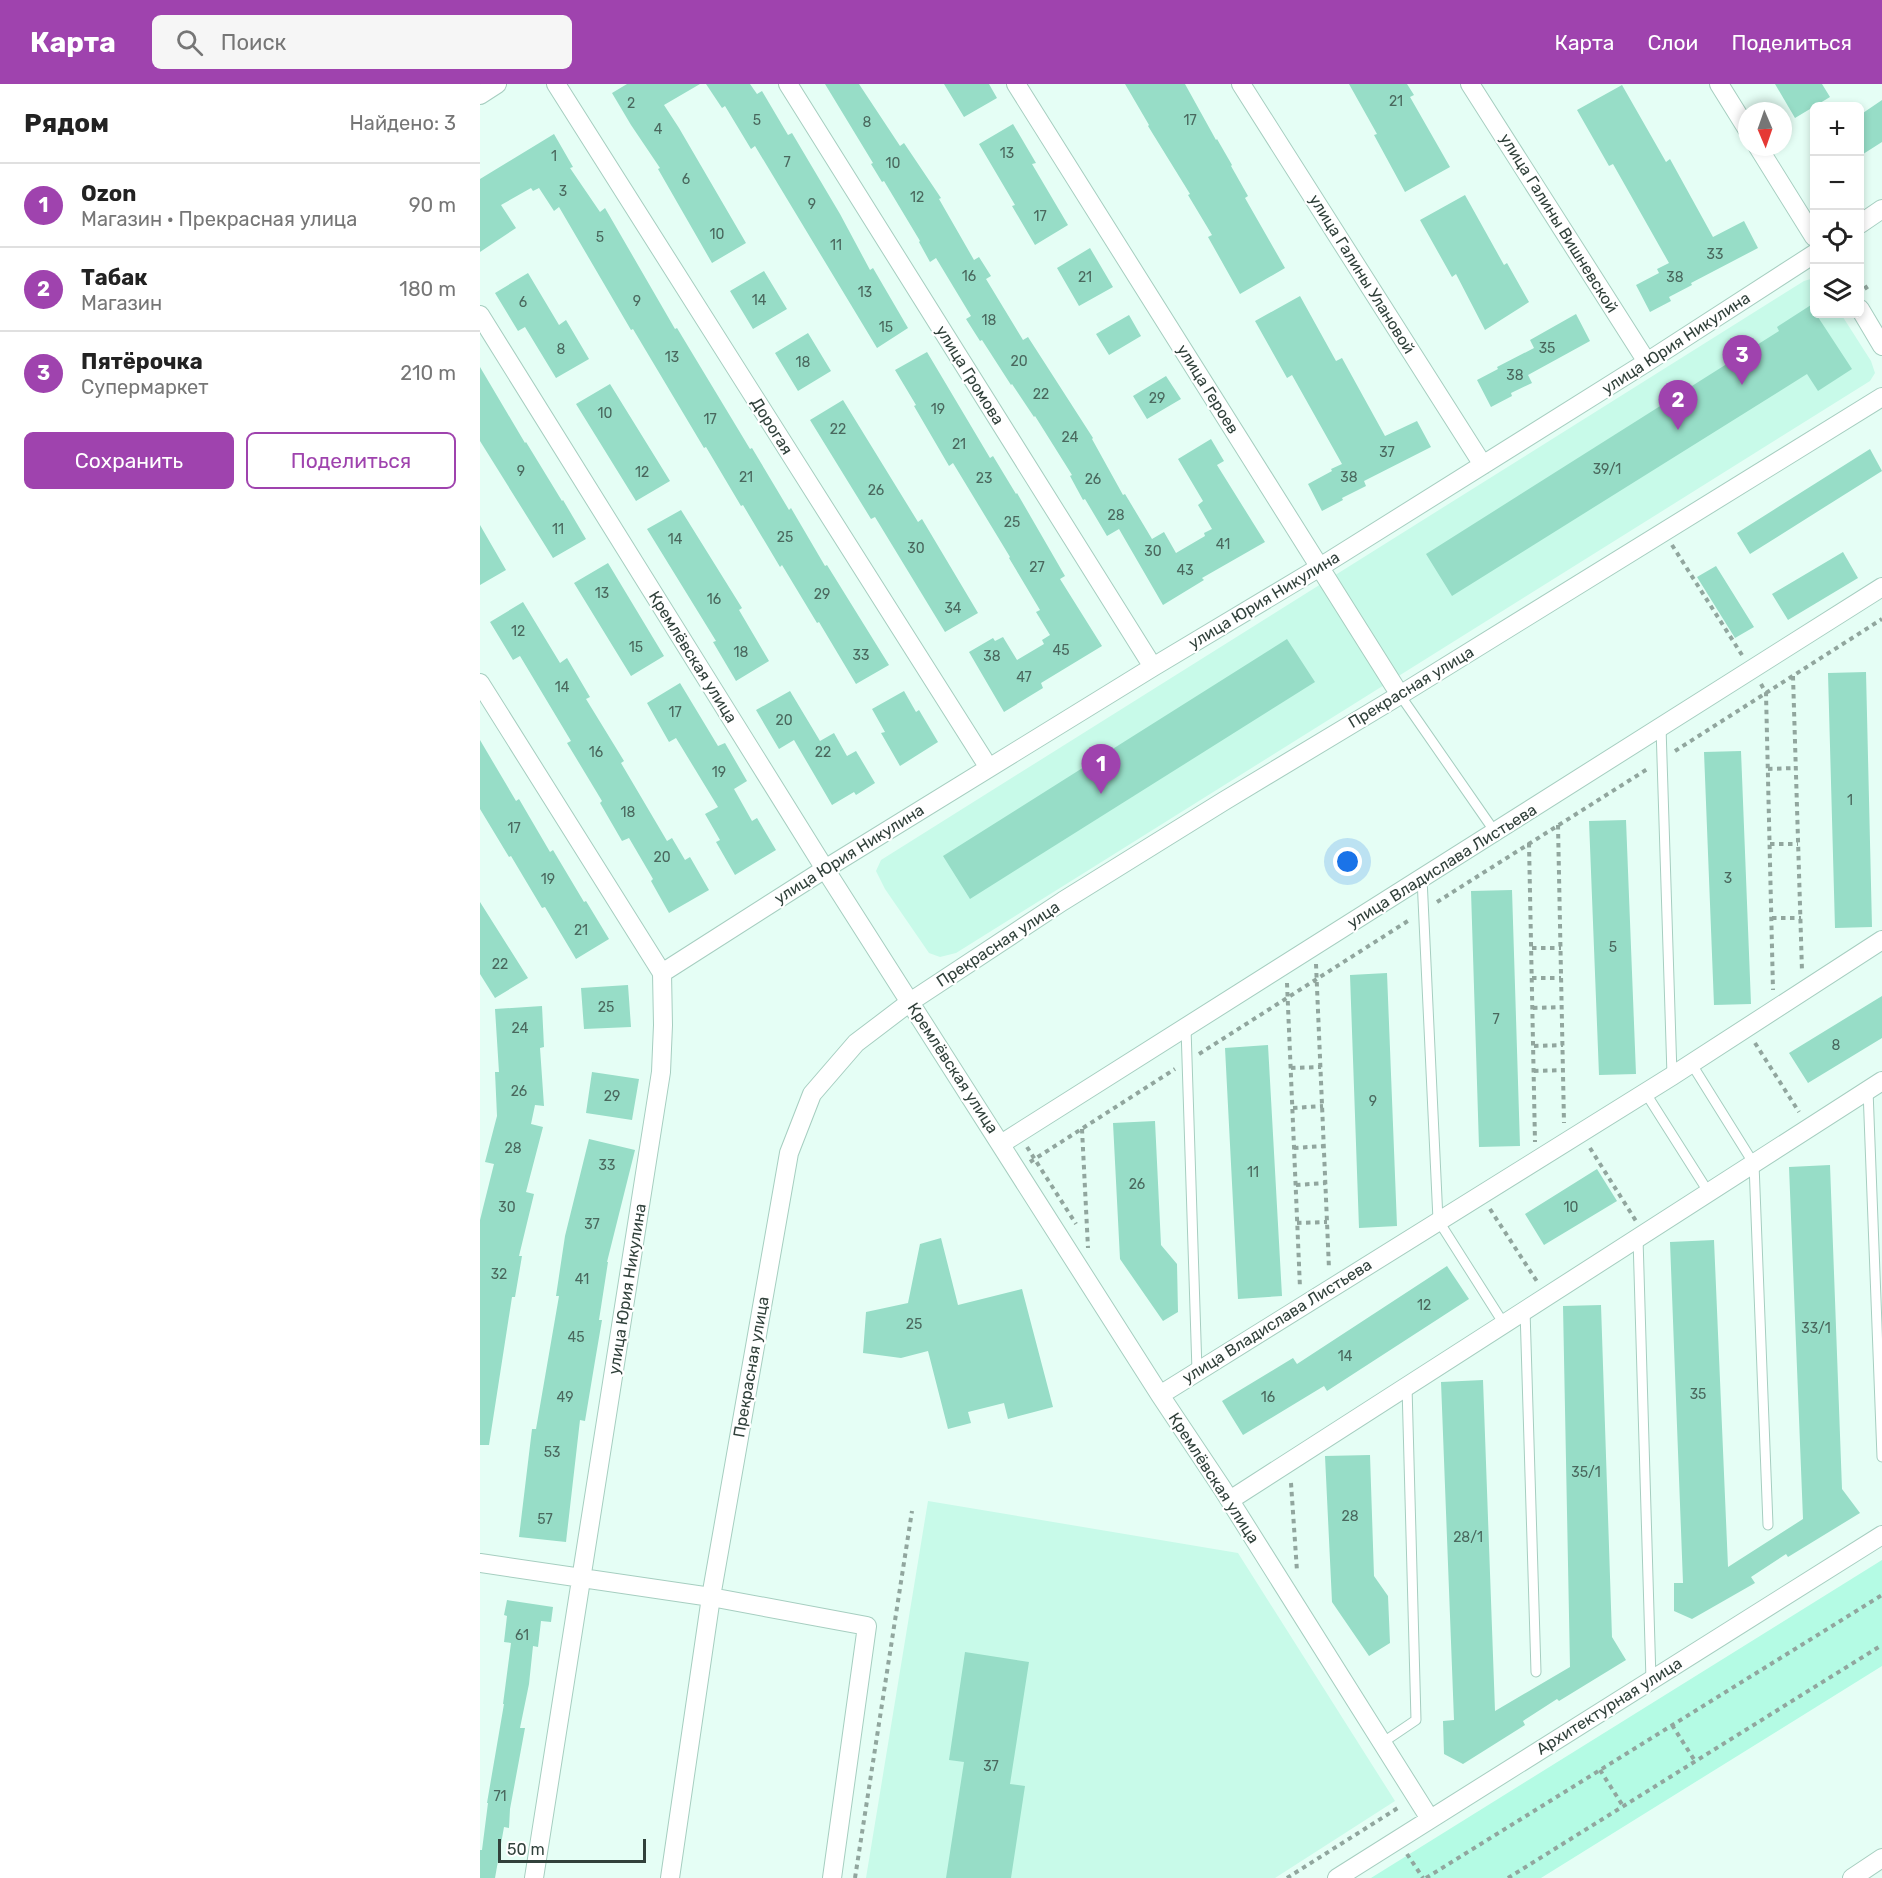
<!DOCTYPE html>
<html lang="ru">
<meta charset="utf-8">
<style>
body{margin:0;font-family:Rubik,sans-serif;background:#f6f6f6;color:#222}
.controls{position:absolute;right:18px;top:18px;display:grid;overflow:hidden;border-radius:9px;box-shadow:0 3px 9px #0003}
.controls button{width:54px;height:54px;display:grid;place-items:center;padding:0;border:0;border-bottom:2px solid #e0e0e0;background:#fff;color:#222;font:30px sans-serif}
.compass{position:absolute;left:1258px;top:18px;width:54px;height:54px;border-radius:50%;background:#fff;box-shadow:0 3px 9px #0003;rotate:178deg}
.scale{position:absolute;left:18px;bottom:15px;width:148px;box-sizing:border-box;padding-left:6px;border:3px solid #31413b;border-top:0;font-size:16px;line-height:21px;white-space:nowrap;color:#31413b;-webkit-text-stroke:4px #fff;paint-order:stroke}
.you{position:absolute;left:868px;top:778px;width:21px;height:21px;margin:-15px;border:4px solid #fff;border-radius:50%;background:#1a73e8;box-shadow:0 0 0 9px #1a73e833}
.badge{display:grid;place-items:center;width:39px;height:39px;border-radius:50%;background:#9f43ae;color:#fff;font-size:20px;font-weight:700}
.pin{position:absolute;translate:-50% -50px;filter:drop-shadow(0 2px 3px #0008)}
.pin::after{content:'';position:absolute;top:32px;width:21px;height:18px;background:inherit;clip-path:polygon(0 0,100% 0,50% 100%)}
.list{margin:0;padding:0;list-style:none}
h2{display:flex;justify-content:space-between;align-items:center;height:78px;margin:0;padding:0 24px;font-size:26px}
h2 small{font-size:20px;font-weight:400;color:#767676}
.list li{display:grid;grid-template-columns:39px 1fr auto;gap:18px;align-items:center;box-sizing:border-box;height:84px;padding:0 24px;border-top:2px solid #e0e0e0}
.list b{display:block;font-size:22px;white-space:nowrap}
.list p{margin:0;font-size:20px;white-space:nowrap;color:#767676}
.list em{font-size:20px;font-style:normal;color:#767676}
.actions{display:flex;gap:12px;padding:18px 24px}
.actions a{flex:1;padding:14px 0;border:2px solid #9f43ae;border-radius:9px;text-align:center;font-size:21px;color:#9f43ae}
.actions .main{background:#9f43ae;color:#fff}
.icon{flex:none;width:33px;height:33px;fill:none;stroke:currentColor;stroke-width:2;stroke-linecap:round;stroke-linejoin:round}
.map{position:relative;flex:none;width:1402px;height:1794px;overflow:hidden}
header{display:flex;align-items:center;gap:36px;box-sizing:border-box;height:84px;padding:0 30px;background:#9f43ae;color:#fff}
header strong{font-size:28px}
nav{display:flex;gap:33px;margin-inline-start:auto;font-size:21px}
.search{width:420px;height:54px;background:#f6f6f6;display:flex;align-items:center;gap:15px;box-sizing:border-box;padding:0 21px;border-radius:9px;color:#767676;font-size:22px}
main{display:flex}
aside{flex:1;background:#fff}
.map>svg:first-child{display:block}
.built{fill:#c8fae9}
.green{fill:#b4fbe4}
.building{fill:#97ddc7}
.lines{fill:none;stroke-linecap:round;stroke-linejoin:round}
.lane-casing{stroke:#a6cec0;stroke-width:11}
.street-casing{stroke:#a6cec0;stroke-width:20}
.path{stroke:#91a69e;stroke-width:4;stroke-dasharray:4.5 4.5;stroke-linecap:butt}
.lane{stroke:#fff;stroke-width:9}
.street{stroke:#fff;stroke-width:18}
.labels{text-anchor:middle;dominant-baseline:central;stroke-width:4.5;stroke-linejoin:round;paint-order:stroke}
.number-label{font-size:14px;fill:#4a685e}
.street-label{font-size:16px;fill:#31413b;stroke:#fff}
</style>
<header>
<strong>Карта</strong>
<div class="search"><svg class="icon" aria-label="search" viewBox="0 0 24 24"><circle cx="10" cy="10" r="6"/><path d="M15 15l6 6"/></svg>Поиск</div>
<nav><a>Карта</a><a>Слои</a><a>Поделиться</a></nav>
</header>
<main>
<aside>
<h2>Рядом<small>Найдено: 3</small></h2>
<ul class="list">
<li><span class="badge">1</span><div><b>Ozon</b><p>Магазин · Прекрасная улица</p></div><em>90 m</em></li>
<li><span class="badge">2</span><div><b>Табак</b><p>Магазин</p></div><em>180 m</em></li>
<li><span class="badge">3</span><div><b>Пятёрочка</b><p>Супермаркет</p></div><em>210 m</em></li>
</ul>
<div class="actions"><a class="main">Сохранить</a><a>Поделиться</a></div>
</aside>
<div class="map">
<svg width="1402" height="1794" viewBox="0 0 1402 1794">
<rect width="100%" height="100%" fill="#e5fef5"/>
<!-- built -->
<path class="built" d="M 1334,194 L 1334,230 L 1361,230 L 1391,277 L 1395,289 L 1390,297 L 476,869 L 460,873 L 449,869 L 405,805 L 396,787 L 401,776 L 1324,197 Z
M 448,1417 L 758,1469 L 915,1717 L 795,1794 L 386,1794 Z"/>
<!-- green -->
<path class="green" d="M 1402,1476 L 1402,1582 L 1061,1794 L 891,1794 Z"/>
<!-- building -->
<path class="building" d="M 147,0 L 220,0 L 184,21 L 199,44 L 266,159 L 232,179 L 178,85 L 180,84 L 151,41 L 132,9 Z
M 226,0 L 270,0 L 277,10 L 282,7 L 308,51 L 312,49 L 360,130 L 390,186 L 393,184 L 428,244 L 397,264 L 275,62 L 271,65 L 245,22 L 242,24 Z
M 345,0 L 379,0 L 420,62 L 424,59 L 461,114 L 459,115 L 494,176 L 499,173 L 511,192 L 506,195 L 543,256 L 548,253 L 613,354 L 612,355 L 643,411 L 645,410 L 672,455 L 684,448 L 696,469 L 725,452 L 724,449 L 732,445 L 718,421 L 723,417 L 698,375 L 731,355 L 744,377 L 737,381 L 785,458 L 722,494 L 724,496 L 683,521 L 639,445 L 627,452 L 605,415 L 603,416 L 590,392 L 592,391 L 555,332 L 554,333 L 532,300 L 531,301 L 502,256 L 500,257 L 486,235 L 491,232 L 456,174 L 450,178 L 439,158 L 440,157 L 404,97 L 402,98 L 391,80 L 393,79 Z
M 464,0 L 509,0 L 517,14 L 484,33 Z
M 645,0 L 705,0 L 736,56 L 737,55 L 752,81 L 751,82 L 768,112 L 765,114 L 805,184 L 760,210 L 728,153 L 732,151 L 708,111 L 710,110 L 668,42 L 669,41 Z
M 869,0 L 927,0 L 934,11 L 930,13 L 970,83 L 925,108 L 894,51 L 897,50 Z
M 1295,0 L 1342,0 L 1350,13 L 1315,34 Z
M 1142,1 L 1186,78 L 1190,75 L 1233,153 L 1264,137 L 1278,164 L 1211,199 L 1212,201 L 1189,213 L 1191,217 L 1170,228 L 1156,201 L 1179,189 L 1177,185 L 1189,179 L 1133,80 L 1129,82 L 1097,26 Z
M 1402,16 L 1402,58 L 1380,72 L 1380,31 Z
M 533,40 L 556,79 L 552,80 L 588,141 L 555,161 L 532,122 L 535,121 L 499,60 Z
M 74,50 L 93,83 L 90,84 L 120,128 L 125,124 L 195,245 L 197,244 L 270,365 L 272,364 L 309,426 L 311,424 L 345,482 L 347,481 L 409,581 L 376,600 L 339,538 L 337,539 L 302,481 L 300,483 L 263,421 L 261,422 L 226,363 L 224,364 L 153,245 L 151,246 L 79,123 L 74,127 L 59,104 L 53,107 L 51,104 L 21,121 L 36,144 L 0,168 L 0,95 Z
M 985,111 L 1024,181 L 1027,179 L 1049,218 L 1005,246 L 976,190 L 972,193 L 940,136 Z
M 610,164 L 633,203 L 599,222 L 577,184 Z
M 284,187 L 307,225 L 273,245 L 250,207 Z
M 48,189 L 79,241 L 86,236 L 109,275 L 76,294 L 45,243 L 38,247 L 15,209 Z
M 820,212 L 856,277 L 862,274 L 905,352 L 937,337 L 951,363 L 884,397 L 886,402 L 862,414 L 863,416 L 842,427 L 828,400 L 852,387 L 851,385 L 862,380 L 812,291 L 807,294 L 775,237 Z
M 1331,221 L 1335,230 L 1336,230 L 1372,285 L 1338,307 L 1327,290 L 972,512 L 946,470 L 1299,247 L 1297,243 Z
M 1096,230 L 1110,257 L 1048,291 L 1052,299 L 1031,309 L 1032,312 L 1011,323 L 997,296 L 1018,285 L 1017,283 L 1054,264 L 1050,256 Z
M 649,231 L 661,252 L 629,271 L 616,250 Z
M 328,249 L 351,287 L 318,307 L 295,269 Z
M 447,268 L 510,374 L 513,372 L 536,410 L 537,409 L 585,492 L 580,495 L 622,562 L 561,599 L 563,604 L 524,628 L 489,568 L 513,554 L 515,557 L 523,553 L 537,576 L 564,560 L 562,556 L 570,551 L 556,528 L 560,526 L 529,474 L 530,473 L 473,379 L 469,382 L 434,322 L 436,321 L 415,286 Z
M 0,283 L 45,359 L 46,358 L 82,417 L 83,416 L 106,455 L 73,474 L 0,357 Z
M 686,292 L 701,315 L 667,335 L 653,312 Z
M 130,300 L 190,397 L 156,417 L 96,320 Z
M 363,316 L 438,438 L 442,435 L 498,529 L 465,548 L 395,433 L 391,435 L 330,336 Z
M 1390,365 L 1402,387 L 1270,470 L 1257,449 Z
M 201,426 L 262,524 L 259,526 L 289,577 L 256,597 L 233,558 L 236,557 L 167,445 Z
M 0,441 L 26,486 L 0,501 Z
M 1363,468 L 1378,494 L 1308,536 L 1292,510 Z
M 128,479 L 184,572 L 151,592 L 94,499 Z
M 1236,482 L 1274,543 L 1255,554 L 1217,493 Z
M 43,518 L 80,579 L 87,574 L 110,613 L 106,615 L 144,677 L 141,679 L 187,757 L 192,754 L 205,776 L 210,773 L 229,806 L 189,829 L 171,797 L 173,795 L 149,754 L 142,757 L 120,719 L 122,717 L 87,659 L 91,657 L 40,572 L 33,576 L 10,538 Z
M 807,555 L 835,598 L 490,815 L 463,772 Z
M 1386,588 L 1392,843 L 1355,844 L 1348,589 Z
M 200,599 L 238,662 L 245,659 L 267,697 L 254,705 L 272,737 L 277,734 L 296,766 L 255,791 L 236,758 L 240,756 L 225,730 L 238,723 L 196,654 L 189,658 L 167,619 Z
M 310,607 L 340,657 L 354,649 L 367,672 L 376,667 L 395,699 L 376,711 L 374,708 L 352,721 L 314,656 L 299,665 L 276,626 Z
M 424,607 L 436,628 L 439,626 L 458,658 L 420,682 L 401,649 L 405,648 L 392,625 Z
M 0,656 L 36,717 L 39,715 L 70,768 L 73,766 L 104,818 L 106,817 L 129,855 L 96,875 L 65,823 L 62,824 L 31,772 L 29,773 L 0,725 Z
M 1261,667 L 1271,920 L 1234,921 L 1224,668 Z
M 1146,736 L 1156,990 L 1119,991 L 1109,737 Z
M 1032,806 L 1040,1062 L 999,1063 L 991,807 Z
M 0,818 L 48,894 L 15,914 L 0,890 Z
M 907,889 L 917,1142 L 879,1144 L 870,891 Z
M 148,901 L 151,943 L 104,945 L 101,904 Z
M 1402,912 L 1402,954 L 1328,999 L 1309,969 Z
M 62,922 L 64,963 L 60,964 L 64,1022 L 55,1021 L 51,1040 L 63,1043 L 46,1108 L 54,1110 L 39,1172 L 42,1172 L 35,1213 L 32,1213 L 9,1361 L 0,1361 L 0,1136 L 14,1080 L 5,1078 L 17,1032 L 15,988 L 19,988 L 15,925 Z
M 788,961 L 802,1212 L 758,1215 L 745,964 Z
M 112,988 L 159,995 L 152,1036 L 106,1029 Z
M 675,1037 L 681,1161 L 697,1180 L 698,1228 L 683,1237 L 640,1175 L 633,1039 Z
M 109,1055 L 155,1066 L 127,1178 L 128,1178 L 119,1236 L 122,1236 L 115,1277 L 105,1337 L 100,1336 L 86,1458 L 39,1453 L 52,1345 L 56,1345 L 79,1212 L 76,1212 L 85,1152 Z
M 1350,1081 L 1362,1405 L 1380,1429 L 1308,1473 L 1306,1470 L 1271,1493 L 1275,1499 L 1212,1535 L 1194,1527 L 1194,1499 L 1203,1499 L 1190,1158 L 1234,1156 L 1248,1483 L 1323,1435 L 1309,1083 Z
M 1117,1085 L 1137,1117 L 1064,1161 L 1045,1130 Z
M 461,1154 L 478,1221 L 542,1205 L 573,1323 L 528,1335 L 524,1319 L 488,1328 L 491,1339 L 468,1345 L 448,1267 L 421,1274 L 383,1269 L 386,1228 L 428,1219 L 440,1160 Z
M 967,1182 L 989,1215 L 847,1307 L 844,1302 L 763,1351 L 742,1317 L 813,1274 L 817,1280 Z
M 1121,1221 L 1132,1553 L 1146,1576 L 1079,1617 L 1077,1615 L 1043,1637 L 1045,1641 L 983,1680 L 964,1670 L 963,1637 L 974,1636 L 961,1298 L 1003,1296 L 1015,1627 L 1090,1583 L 1083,1222 Z
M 890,1371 L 894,1492 L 908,1512 L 910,1559 L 889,1572 L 852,1518 L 845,1372 Z
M 27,1516 L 73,1523 L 71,1538 L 61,1537 L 58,1563 L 53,1562 L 49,1600 L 40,1644 L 45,1644 L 30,1725 L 29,1744 L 24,1743 L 15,1794 L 0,1794 L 0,1766 L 2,1766 L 8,1719 L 7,1719 L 24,1620 L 23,1620 L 31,1559 L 24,1558 L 27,1532 L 24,1531 Z
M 485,1568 L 549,1578 L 530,1700 L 545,1702 L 531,1794 L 466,1794 L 484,1678 L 469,1676 Z"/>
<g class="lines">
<defs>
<path id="lane" d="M 920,611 L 1015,748
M 1181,643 L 1192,991
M 942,794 L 958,1136 L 1024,1240
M 706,944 L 717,1287
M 1211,979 L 1274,1080 L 1288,1441
M 1388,1006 L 1402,1373
M 1165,1008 L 1229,1109
M 1158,1154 L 1171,1596
M 1045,1226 L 1056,1588
M 902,1659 L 936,1636 L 927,1302"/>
<path id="street" d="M 76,0 L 509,684
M 308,0 L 673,583
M 536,0 L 920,611
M 761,0 L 1003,381
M 990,0 L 1167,278
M 1239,0 L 1267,45
M 0,11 L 17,0
M 1278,63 L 1334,153
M 1380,140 L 1402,125
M 1380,225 L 1402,262
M 0,231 L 345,785 L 680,1311 L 742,1404 L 950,1735
M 0,599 L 182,889
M 521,1060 L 1402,503
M 680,1311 L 1192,992 L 1402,856
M 750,1416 L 1402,997
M 0,1479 L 231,1513 L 387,1542 L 352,1794
M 54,1794 L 181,988 L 183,941 L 182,889 L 345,785 L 673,583 L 840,483 L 1167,278 L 1334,170
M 190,1794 L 231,1513 L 309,1069 L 332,1010 L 376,959 L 430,918 L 583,817 L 744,717 L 920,611 L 1402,313
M 857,1794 L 1402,1451
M 1372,1794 L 1402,1774"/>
</defs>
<!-- lane casing -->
<use href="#lane" class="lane-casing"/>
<!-- street casing -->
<use href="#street" class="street-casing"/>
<!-- path -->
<path class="path" d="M 1380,194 L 1389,208
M 1192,461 L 1262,571
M 1313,592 L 1322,887
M 1281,600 L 1286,609 L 1293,906
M 1195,667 L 1402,535
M 1288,685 L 1316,684
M 1078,741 L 1084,1039
M 1049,759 L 1055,1058
M 1290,760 L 1318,760
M 957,818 L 1169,684
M 1292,834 L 1321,834
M 1052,864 L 1081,864
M 836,880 L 849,1185
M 1052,894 L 1081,894
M 807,899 L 820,1204
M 1053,924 L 1082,923
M 1275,959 L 1319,1028
M 1054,962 L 1083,961
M 719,970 L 931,835
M 811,984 L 841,983
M 1054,987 L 1083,986
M 813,1024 L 843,1022
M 602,1045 L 608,1164
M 547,1063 L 596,1140
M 814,1064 L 844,1062
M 1110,1064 L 1156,1137
M 550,1078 L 695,985
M 816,1101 L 846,1099
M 1010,1125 L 1058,1199
M 817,1139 L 847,1138
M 811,1399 L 817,1487
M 1192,1641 L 1215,1677
M 1120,1686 L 1143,1722
M 927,1770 L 943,1794
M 375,1794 L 432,1427
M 807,1794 L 921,1722
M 946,1794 L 1402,1511
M 1028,1794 L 1402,1561"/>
<!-- lane -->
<use href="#lane" class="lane"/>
<!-- street -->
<use href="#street" class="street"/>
</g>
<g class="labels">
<!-- number labels -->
<g class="number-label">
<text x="916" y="17">21</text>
<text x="151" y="19">2</text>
<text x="277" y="36">5</text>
<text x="710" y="36">17</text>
<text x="387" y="38">8</text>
<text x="178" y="45">4</text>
<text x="527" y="69">13</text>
<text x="74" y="72">1</text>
<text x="307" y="78">7</text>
<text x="413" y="79">10</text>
<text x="206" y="95">6</text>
<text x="83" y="107">3</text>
<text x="437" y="113">12</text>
<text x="332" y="120">9</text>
<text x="560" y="132">17</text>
<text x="237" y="150">10</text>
<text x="120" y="153">5</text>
<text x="356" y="161">11</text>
<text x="1235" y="170">33</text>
<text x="489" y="192">16</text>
<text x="605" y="193">21</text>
<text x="1195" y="193">38</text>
<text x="385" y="208">13</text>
<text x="279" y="216">14</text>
<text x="157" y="217">9</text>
<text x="43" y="218">6</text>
<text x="509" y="236">18</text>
<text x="406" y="243">15</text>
<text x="1067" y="264">35</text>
<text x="81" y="265">8</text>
<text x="192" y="273">13</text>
<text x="539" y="277">20</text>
<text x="323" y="278">18</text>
<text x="1035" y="291">38</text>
<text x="561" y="310">22</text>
<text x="677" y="314">29</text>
<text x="458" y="325">19</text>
<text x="125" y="329">10</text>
<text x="230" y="335">17</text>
<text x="358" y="345">22</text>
<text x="590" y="353">24</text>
<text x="479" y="360">21</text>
<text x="907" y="368">37</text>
<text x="1127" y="385">39/1</text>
<text x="41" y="387">9</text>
<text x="162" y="388">12</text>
<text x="266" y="393">21</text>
<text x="869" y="393">38</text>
<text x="504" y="394">23</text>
<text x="613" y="395">26</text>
<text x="396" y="406">26</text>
<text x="636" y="431">28</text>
<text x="532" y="438">25</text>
<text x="78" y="445">11</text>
<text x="305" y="453">25</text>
<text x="195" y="455">14</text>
<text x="743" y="460">41</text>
<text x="436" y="464">30</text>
<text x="673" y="467">30</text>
<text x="557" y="483">27</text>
<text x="705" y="486">43</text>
<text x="122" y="509">13</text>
<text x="342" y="510">29</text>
<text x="234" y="515">16</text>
<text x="473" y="524">34</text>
<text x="38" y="547">12</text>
<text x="156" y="563">15</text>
<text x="581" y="566">45</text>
<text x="261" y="568">18</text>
<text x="381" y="571">33</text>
<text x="512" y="572">38</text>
<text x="544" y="593">47</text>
<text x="82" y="603">14</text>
<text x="195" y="628">17</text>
<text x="304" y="636">20</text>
<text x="116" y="668">16</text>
<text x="343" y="668">22</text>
<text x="239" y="688">19</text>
<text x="1370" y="716">1</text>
<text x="148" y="728">18</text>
<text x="34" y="744">17</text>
<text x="182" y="773">20</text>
<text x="1248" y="794">3</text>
<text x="68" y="795">19</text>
<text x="101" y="846">21</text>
<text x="1133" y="863">5</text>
<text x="20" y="880">22</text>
<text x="126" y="923">25</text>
<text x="1016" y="935">7</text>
<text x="40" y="944">24</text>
<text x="1356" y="961">8</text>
<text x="39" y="1007">26</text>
<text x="132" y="1012">29</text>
<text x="893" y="1017">9</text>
<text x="33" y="1064">28</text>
<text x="127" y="1081">33</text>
<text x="773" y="1088">11</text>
<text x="657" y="1100">26</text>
<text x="27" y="1123">30</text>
<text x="1091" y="1123">10</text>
<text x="112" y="1140">37</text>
<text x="19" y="1190">32</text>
<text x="102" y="1195">41</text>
<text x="944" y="1221">12</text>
<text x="434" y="1240">25</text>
<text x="1336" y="1244">33/1</text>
<text x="96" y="1253">45</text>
<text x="865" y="1272">14</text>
<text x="1218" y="1310">35</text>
<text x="85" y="1313">49</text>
<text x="788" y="1313">16</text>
<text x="72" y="1368">53</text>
<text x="1106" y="1388">35/1</text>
<text x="870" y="1432">28</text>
<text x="65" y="1435">57</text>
<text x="988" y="1453">28/1</text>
<text x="42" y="1551">61</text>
<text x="511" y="1682">37</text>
<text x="20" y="1712">71</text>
</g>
<!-- street labels -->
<g class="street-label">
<text transform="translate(1079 139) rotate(58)">улица Галины Вишневской</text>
<text transform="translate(882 190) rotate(58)">улица Галины Улановой</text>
<text transform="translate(1196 259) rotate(-33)">улица Юрия Никулина</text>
<text transform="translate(490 291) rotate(58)">улица Громова</text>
<text transform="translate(728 305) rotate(58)">улица Героев</text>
<text transform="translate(292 342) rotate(58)">Дорогая</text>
<text transform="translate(784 516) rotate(-31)">улица Юрия Никулина</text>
<text transform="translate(213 573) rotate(58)">Кремлёвская улица</text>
<text transform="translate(931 603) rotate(-31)">Прекрасная улица</text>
<text transform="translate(369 770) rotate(-32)">улица Юрия Никулина</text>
<text transform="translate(962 782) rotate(-32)">улица Владислава Листьева</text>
<text transform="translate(518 860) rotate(-33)">Прекрасная улица</text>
<text transform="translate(473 984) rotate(57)">Кремлёвская улица</text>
<text transform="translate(147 1205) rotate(-81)">улица Юрия Никулина</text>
<text transform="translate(797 1237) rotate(-32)">улица Владислава Листьева</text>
<text transform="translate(271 1283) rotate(-80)">Прекрасная улица</text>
<text transform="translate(734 1394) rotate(57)">Кремлёвская улица</text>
<text transform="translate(1129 1622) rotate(-32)">Архитектурная улица</text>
</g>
</g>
</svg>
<div class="controls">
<button>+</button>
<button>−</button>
<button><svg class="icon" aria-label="locate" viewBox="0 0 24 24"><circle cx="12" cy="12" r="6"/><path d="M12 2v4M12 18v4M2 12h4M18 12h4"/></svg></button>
<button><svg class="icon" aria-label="layers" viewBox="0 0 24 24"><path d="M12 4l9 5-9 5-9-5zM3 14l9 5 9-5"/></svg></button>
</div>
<svg class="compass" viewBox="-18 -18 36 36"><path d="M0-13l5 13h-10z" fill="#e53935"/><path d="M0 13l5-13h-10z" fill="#767676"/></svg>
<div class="scale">50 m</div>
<div class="you"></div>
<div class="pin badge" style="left:621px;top:710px">1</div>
<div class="pin badge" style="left:1198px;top:346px">2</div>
<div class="pin badge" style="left:1262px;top:301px">3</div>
</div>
</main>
